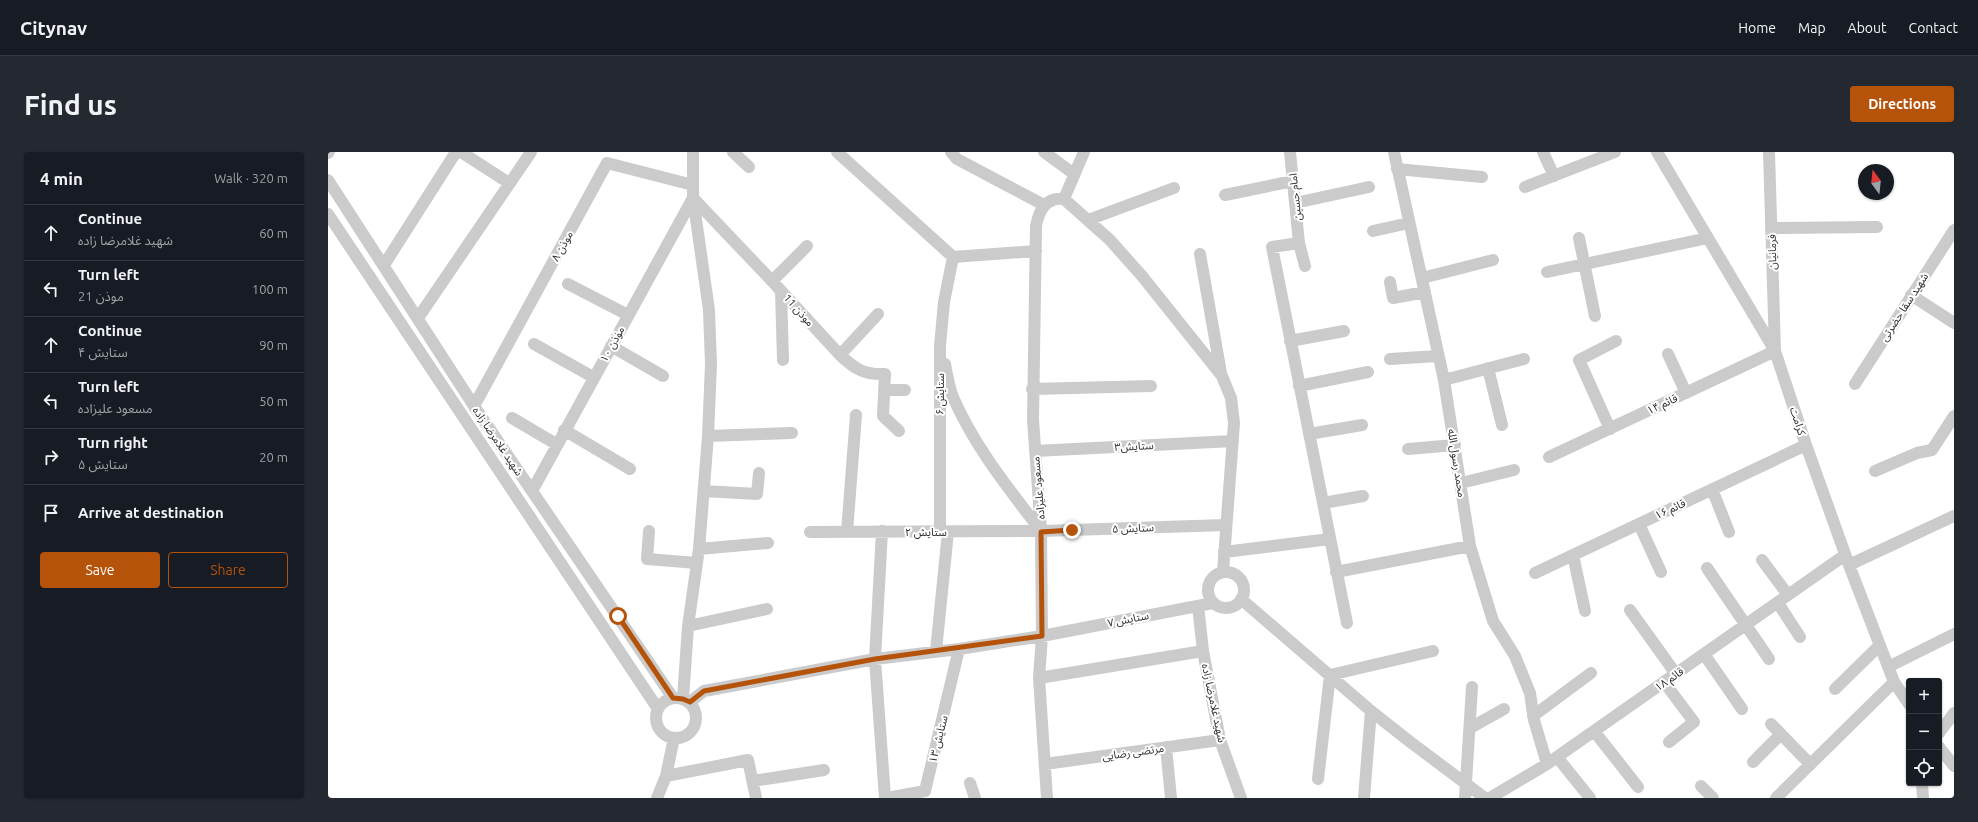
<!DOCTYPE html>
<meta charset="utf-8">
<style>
:root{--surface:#171b24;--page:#242831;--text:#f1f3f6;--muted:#9ea1a6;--line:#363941;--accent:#b45309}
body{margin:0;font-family:Ubuntu,"Noto Sans Arabic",sans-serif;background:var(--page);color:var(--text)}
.controls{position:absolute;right:12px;bottom:12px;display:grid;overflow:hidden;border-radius:4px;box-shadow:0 1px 3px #0004}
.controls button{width:36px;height:36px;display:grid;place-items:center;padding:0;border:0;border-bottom:1px solid var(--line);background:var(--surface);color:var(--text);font:20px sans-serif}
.compass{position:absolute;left:1530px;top:12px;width:36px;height:36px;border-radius:50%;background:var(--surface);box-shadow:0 1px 3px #0004;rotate:345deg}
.stop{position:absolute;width:12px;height:12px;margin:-9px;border:3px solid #b45309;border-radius:50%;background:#fff}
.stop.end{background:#b45309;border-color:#fff;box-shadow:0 1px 4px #0008}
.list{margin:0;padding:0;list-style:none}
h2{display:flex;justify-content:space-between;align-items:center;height:52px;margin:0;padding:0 16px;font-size:17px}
h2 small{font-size:13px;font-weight:400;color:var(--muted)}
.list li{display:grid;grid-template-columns:26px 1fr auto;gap:12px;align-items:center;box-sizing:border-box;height:56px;padding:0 16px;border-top:1px solid var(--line)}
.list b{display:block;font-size:15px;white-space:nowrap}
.list p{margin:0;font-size:13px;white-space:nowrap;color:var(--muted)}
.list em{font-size:13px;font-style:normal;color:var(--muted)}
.actions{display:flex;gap:8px;padding:12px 16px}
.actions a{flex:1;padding:9px 0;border:1px solid var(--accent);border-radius:4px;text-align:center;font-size:14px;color:var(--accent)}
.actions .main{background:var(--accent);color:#fff}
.icon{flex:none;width:22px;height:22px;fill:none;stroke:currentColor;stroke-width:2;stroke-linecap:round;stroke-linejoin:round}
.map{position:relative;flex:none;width:1626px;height:646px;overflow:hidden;border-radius:4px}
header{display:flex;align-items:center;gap:24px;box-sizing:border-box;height:56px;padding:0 20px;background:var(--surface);border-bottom:1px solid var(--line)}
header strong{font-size:19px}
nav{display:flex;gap:22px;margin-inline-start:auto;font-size:14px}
.intro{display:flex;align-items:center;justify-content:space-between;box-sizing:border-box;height:96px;padding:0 24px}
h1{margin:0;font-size:28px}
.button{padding:10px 18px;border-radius:4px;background:var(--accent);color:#fff;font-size:14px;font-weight:700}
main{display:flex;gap:24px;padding:0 24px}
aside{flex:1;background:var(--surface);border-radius:4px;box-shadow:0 1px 3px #0004}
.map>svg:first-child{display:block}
</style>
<header>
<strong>Citynav</strong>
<nav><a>Home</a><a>Map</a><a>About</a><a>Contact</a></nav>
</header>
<div class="intro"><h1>Find us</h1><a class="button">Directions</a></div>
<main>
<aside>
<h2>4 min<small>Walk · 320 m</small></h2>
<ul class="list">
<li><svg class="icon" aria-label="ahead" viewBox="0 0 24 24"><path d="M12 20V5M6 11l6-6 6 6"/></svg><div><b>Continue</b><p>شهید غلامرضا زاده</p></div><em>60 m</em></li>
<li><svg class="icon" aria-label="left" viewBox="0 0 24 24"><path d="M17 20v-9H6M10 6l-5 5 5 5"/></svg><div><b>Turn left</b><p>موذن 21</p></div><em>100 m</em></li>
<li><svg class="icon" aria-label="ahead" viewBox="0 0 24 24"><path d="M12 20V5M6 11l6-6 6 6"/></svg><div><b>Continue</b><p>ستایش ۴</p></div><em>90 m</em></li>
<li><svg class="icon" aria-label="left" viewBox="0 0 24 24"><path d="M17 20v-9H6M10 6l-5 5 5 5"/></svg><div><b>Turn left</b><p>مسعود علیزاده</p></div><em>50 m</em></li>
<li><svg class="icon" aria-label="right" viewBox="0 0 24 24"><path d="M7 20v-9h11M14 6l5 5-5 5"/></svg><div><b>Turn right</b><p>ستایش ۵</p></div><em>20 m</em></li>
<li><svg class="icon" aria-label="arrive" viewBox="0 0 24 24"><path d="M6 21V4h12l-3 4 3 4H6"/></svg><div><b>Arrive at destination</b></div></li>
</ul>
<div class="actions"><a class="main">Save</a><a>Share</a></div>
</aside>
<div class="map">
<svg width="1626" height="646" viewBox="0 0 1626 646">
<rect width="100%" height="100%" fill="#fff"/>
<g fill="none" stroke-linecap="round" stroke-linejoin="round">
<path stroke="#cbcbcb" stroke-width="12" d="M133,0L181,31
M405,0L421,15
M509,0L625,105
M623,0L629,7L716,53
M716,0L746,22
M962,0L971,91L977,114
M1066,0L1116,228L1142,394L1165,469L1187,504L1202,541L1206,568L1219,612
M1215,0L1226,24
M1329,0L1447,199L1478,293L1521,413L1566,530L1581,552
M0,1L1,0
M1069,17L1154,25
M0,28L146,254L345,546
M1197,35L1287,0
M897,43L965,29
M736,47L756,0
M967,51L1041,35
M0,62L330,557
M760,68L846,36
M1443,76L1549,75
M1045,79L1081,71
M1251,86L1267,164
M971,91L944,95L1019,471
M872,102L893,221
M625,105L708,99
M56,113L128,0
M1219,120L1380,86
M1094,126L1165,108
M444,129L479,94
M1062,130L1065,146L1097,140
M240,132L300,163
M453,139L455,208
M1583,143L1626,171
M90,166L203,0
M962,189L1016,179
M206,192L265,225
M283,194L335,224
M1340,202L1358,241
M512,203L550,162
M1062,207L1110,204
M617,212C619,223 621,235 625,245C646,294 681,337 713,379
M1160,216L1174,273
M1116,228L1196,207
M1527,232L1626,78
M971,234L1040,220
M704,237L823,234
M556,238H577
M146,254L279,11L365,33
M184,266L228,292
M1282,277L1251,208L1288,189
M236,278L302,317
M981,282L1034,273
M380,284L464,281
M1080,297L1127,293
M707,299L905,289
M1221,305L1447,199L1441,0
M1547,319L1589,301L1604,298L1626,264
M1133,331L1186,318
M1384,337L1401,380
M204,339L365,46L444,129L512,203C527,217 536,223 557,222L555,264L571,279
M376,339L429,342L431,321
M995,351L1035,344
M1311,372L1333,420
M321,379L319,407L369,411
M554,379L547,507L557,646
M612,379V194L616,150L625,105
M482,380L713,379L897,373
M519,380L528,263
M371,397L440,391
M896,400L1002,387
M1245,403L1257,459
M1434,408L1460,443
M1521,413L1626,364
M1379,416L1441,507
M1008,420L1142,394
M880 438a18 18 0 1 1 36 0a18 18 0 1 1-36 0Z
M1207,421L1478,293
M913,447L1043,559L1081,589L1157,646
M1450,451L1472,485
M870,454L875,499L892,588L913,646
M1302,458L1348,522
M360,474L439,457
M608,499L620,380
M1376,502L1414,557
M1560,515L1626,482
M711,526L875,499
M1336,530L1366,570L1341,590
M1507,537L1552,493
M328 566a20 20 0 1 1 40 0a20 20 0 1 1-40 0Z
M355,547L360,474L371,397L380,284L383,212L381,158L365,46V0
M362,550L376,539L547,507L631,497L714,484L885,451
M1205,564L1263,521
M1443,572L1482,612
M1142,576L1176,557
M1266,579L1310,635
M1611,581L1626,561
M838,595L843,646
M1611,595L1626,614
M1229,605L1262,646
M1425,610L1453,582
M717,612L892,588
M338,624L420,608L428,646
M990,627L1002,523L1105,499
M425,629L496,618
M642,631L647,646
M1594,631L1595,646
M1373,634L1385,646
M329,646L338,624L346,586
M559,646L597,639L631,497
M719,646L711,526L714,484L713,379L705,268L708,74C711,58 718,45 736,47L782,88L814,124L894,224L903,246L906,271L895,420
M1036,646L1043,559
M1137,646L1144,535
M1162,646L1219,612L1517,403
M1448,646L1566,530"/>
</g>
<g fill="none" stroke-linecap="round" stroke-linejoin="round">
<path stroke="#b45309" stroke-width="5" d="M290,464L345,546L355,547L362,550L376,539L547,507L714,484L713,380L744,378"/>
</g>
<g text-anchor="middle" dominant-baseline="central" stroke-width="4" stroke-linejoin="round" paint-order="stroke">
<g font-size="11" fill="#2e2e2e" stroke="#fff">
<text transform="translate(967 45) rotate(-96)">امام حسین</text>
<text transform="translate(234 94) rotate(-61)">موذن ۸</text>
<text transform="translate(1444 100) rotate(-91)">فرمانیان</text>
<text transform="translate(1576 155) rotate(-57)">شهید سقا حضرتی</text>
<text transform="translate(471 158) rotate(48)">موذن 11</text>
<text transform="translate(284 192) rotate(-61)">موٰذن ۱۰</text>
<text transform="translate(612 242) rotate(-90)">ستایش ۶</text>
<text transform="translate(1334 252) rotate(-25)">قائم ۱۴</text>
<text transform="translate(1470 269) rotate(72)">کرامت</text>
<text transform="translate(170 289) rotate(56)">شهید غلامرضا زاده</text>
<text transform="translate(806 294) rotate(-3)">ستایش۳</text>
<text transform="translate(1129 311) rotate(81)">محمد رسول الله</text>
<text transform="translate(710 336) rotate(-95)">مسعود علیزاده</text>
<text transform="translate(1342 357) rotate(-25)">قائم ۱۶</text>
<text transform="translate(805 376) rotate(-2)">ستایش ۵</text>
<text x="598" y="380">ستایش ۲</text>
<text transform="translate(800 467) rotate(-11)">ستایش ۷</text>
<text transform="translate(1341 527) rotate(-35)">قائم ۱۸</text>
<text transform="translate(886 551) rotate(78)">شهید غلامرضا زاده</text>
<text transform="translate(610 587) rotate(-76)">ستایش ۱۳</text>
<text transform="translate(805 600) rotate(-8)">مرتضی رضایی</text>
</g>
</g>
</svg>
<div class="controls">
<button>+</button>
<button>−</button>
<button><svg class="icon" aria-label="locate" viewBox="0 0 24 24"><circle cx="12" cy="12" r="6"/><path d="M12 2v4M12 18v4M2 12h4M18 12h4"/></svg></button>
</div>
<svg class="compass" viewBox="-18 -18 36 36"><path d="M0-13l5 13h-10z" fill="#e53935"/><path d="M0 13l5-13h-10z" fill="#9ea1a6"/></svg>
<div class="stop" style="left:290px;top:464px"></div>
<div class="stop end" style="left:744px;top:378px"></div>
</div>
</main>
